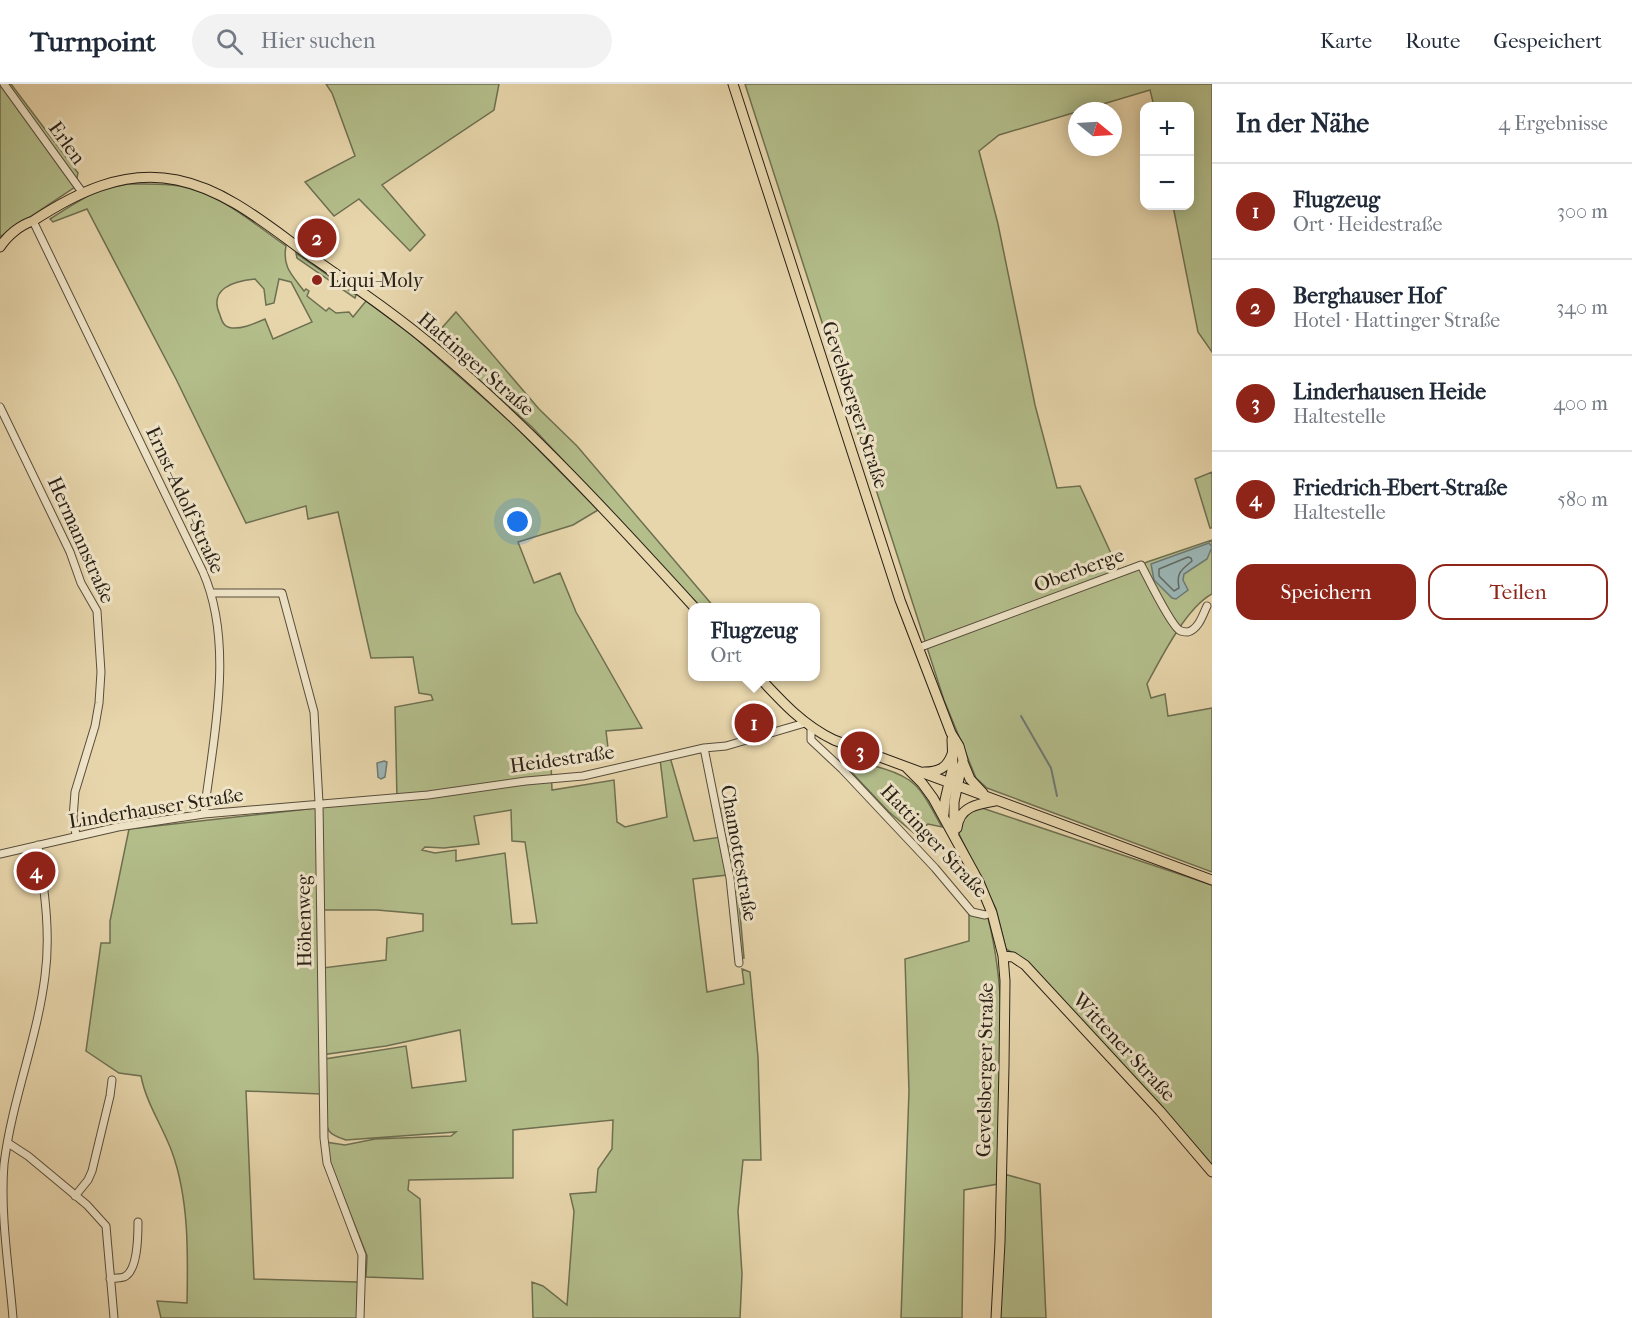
<!DOCTYPE html>
<html lang="de">
<meta charset="utf-8">
<style>
:root{--surface:#fff;--page:#f2f2f3;--text:#1f2937;--muted:#747a83;--line:#e0e1e3;--accent:#8f2418}
body{margin:0;font-family:"IM FELL French Canon",serif;background:var(--page);color:var(--text)}
.controls{position:absolute;right:18px;top:18px;display:grid;overflow:hidden;border-radius:12px;box-shadow:0 3px 15px #0003}
.controls button{width:54px;height:54px;display:grid;place-items:center;padding:0;border:0;border-bottom:2px solid var(--line);background:var(--surface);color:var(--text);font:30px sans-serif}
.compass{position:absolute;left:1068px;top:18px;width:54px;height:54px;border-radius:50%;background:var(--surface);box-shadow:0 3px 15px #0003;rotate:108deg}
.you{position:absolute;left:518px;top:438px;width:21px;height:21px;margin:-15px;border:4px solid #fff;border-radius:50%;background:#1a73e8;box-shadow:0 0 0 9px #1a73e833}
.badge{display:grid;place-items:center;width:39px;height:39px;border-radius:50%;background:var(--accent);color:#fff;font-size:20px;font-weight:700}
.pin{position:absolute;translate:-50% -50%;border:3px solid #fff;box-shadow:0 2px 6px #0006}
.popup{position:absolute;left:688px;top:519px;width:132px;height:78px;box-sizing:border-box;display:grid;place-content:center;border-radius:12px;background:var(--surface);filter:drop-shadow(0 2px 4px #0005);font-size:20px;white-space:nowrap;color:var(--muted)}
.popup b{font-size:22px;color:var(--text)}
.popup::after{content:'';position:absolute;left:50%;top:100%;margin-left:-12px;border:12px solid transparent;border-top-color:var(--surface)}
.list{margin:0;padding:0;list-style:none}
h2{display:flex;justify-content:space-between;align-items:center;height:78px;margin:0;padding:0 24px;font-size:26px}
h2 small{font-size:20px;font-weight:400;color:var(--muted)}
.list li{display:grid;grid-template-columns:39px 1fr auto;gap:18px;align-items:center;box-sizing:border-box;height:96px;padding:0 24px;border-top:2px solid var(--line)}
.list b{display:block;font-size:22px;white-space:nowrap}
.list p{margin:0;font-size:20px;white-space:nowrap;color:var(--muted)}
.list em{font-size:20px;font-style:normal;color:var(--muted)}
.actions{display:flex;gap:12px;padding:18px 24px}
.actions a{flex:1;padding:14px 0;border:2px solid var(--accent);border-radius:18px;text-align:center;font-size:21px;color:var(--accent)}
.actions .main{background:var(--accent);color:#fff}
.icon{flex:none;width:33px;height:33px;fill:none;stroke:currentColor;stroke-width:2;stroke-linecap:round;stroke-linejoin:round}
.map{position:relative;flex:none;width:1212px;height:1234px;overflow:hidden}
header{display:flex;align-items:center;gap:36px;box-sizing:border-box;height:84px;padding:0 30px;background:var(--surface);border-bottom:2px solid var(--line)}
header strong{font-size:28px}
nav{display:flex;gap:33px;margin-inline-start:auto;font-size:21px}
.search{width:420px;height:54px;background:var(--page);display:flex;align-items:center;gap:15px;box-sizing:border-box;padding:0 21px;border-radius:33px;color:var(--muted);font-size:22px}
main{display:flex}
aside{flex:1;background:var(--surface)}
.map>svg:first-child{display:block}
</style>
<header>
<strong>Turnpoint</strong>
<div class="search"><svg class="icon" aria-label="search" viewBox="0 0 24 24"><circle cx="10" cy="10" r="6"/><path d="M15 15l6 6"/></svg>Hier suchen</div>
<nav><a>Karte</a><a>Route</a><a>Gespeichert</a></nav>
</header>
<main>
<div class="map">
<svg width="1212" height="1234" viewBox="0 0 1212 1234">
<rect width="100%" height="100%" fill="#e7d5ab"/>
<filter id="stains"><feTurbulence type="fractalNoise" baseFrequency=".00333" numOctaves="4"/><feColorMatrix values="0 0 0 0 .2 0 0 0 0 .09 0 0 0 0 .02 0 0 0 .5 -.17"/></filter>
<radialGradient id="worn" r=".72"><stop offset=".6" stop-color="#630" stop-opacity="0"/><stop offset="1" stop-color="#630" stop-opacity=".3"/></radialGradient>
<path fill="#b3be8b" stroke="#6e6f51" stroke-width="1.5" fill-rule="evenodd" d="M0,0H11L78,89L75,103L0,153Z
M326,0H499L494,26L382,101L425,151L410,167L359,115L334,132L305,98L355,72L332,9Z
M745,0H1212V268L1198,248L1173,122H1190V22H1154L1150,6L999,51L979,67L998,140L1035,321L1057,404L1080,402L1121,491L1147,478L1212,456V510C1186,524 1161,574 1147,600L1151,614L1165,610L1168,632L1212,624V788L987,704L976,694L944,616Z
M128,100C145,100 164,99 180,102C221,110 253,139 286,162C282,183 292,191 304,207L306,205L309,207L307,212L326,227L329,224L336,229L349,228L353,233L366,217L412,251L512,339L598,426L573,441L518,458L534,499L560,489L576,528L642,644L606,647L609,672L551,678L552,706L614,696L617,738L625,743L667,733L660,675L670,673L694,757L721,753L727,791L693,795L707,908L744,900L742,885L750,888L758,973L761,1076H743L738,1127L742,1190L740,1234H533L532,1198L543,1202L567,1221L574,1127L570,1110L596,1108L598,1085L612,1065L613,1036L513,1046V1094L409,1096L408,1106L420,1115L423,1195L366,1193L367,1172L329,1076L325,1058L345,1061L375,1055L451,1052L456,1048L346,1056C340,1054 333,1052 329,1047C320,1032 325,992 325,975L406,962L412,1004L466,997L460,946L386,962L321,971V1010L246,1007L254,1195L358,1198L357,1234H161L157,1217L187,1219C188,1170 189,1115 172,1068C163,1043 146,1019 141,992L119,989L86,967L101,859H110V837L129,745L397,715L395,623L433,616L431,611L419,609L413,573L371,574L338,428L308,435L306,422L246,439L176,295L87,125L53,138L50,135C80,116 93,106 128,100ZM255,195L264,205L266,221L274,219L279,195L291,198L312,238L273,255L265,235C255,239 244,245 232,244C224,243 222,238 220,231C208,205 233,197 255,195ZM511,726L512,757L525,758L537,839L512,840L505,769L456,777V766L435,769L422,766L425,763L444,764L479,760L474,732ZM322,826H377L423,830V847L387,854L386,876L323,884Z
M296,169L356,211L355,214L297,174Z
M456,228L539,325L577,362L714,523H700L532,343L432,255Z
M1212,388V444H1210L1195,395Z
M840,676C860,678 891,684 909,696C924,706 933,728 942,743L928,740L914,749L889,728Z
M728,723L729,727L724,729L737,796L744,874H741L718,725Z
M982,724L1212,801V1084L1017,871L1006,865L996,825L959,750V741L969,727Z
M972,829L988,834C1010,920 1000,1013 998,1100L964,1106L962,1234H901L909,1007L905,875L969,857V831Z
M1004,1090L1040,1100L1046,1234H1000Z"/>
<path fill="#9cb6b5" stroke="#6e7a76" stroke-width="1.5" d="M1209,459L1212,463L1207,475L1184,490L1183,496L1188,506L1176,515L1172,514L1154,496L1151,480Z
M384,677L387,678L385,693L381,695L378,693L377,679Z"/>
<g fill="none" stroke-linecap="round" stroke-linejoin="round">
<path stroke="#626b66" stroke-width="1.5" d="M1188,473L1191,474L1192,477C1181,486 1176,489 1179,504L1174,507L1159,492V485Z"/>
<path stroke="#6e7a76" stroke-width="2" d="M1021,632L1051,684L1057,712"/>
<defs>
<path id="minor" d="M4,0L82,108
M33,137L203,488C235,561 213,654 204,730
M0,323L70,468L81,499L97,527L101,588L99,619L95,642L75,708L73,734L76,751
M211,509H282L314,628L319,719L324,1054L327,1079L362,1171L360,1234
M918,564L1141,481C1148,494 1169,538 1179,546C1182,548 1185,548 1188,548C1199,545 1203,530 1207,522
M811,644V656L842,685L935,784L972,828L985,831L992,829
M704,664L730,794L739,879
M0,770L118,743L204,730L428,711L526,697L583,692L704,664L726,662L805,639
M8,1059L28,1072L87,1121L106,1142L114,1234
M75,1112L88,1096L92,1087L110,1012L112,996
M110,1195C114,1194 121,1194 124,1193C138,1187 138,1151 138,1138
M13,1234C9,1184 0,1130 4,1080C12,1016 37,956 45,892C51,848 44,805 38,761"/>
<path id="major" d="M733,0L900,516L951,649L959,662L963,676L954,718V749
M0,163C7,152 20,141 33,137C76,109 123,85 177,96C226,106 266,140 306,169C352,201 399,233 441,269C533,347 614,435 695,524
M758,592C782,618 803,641 834,656L1212,796
M963,678L970,695L983,709
M906,683L922,699L933,714L979,798L992,829L1003,872L1005,897L1004,982L1000,1158L996,1234
M924,688C939,688 947,684 952,670
M944,730L945,716L953,682L952,655
M957,744C959,723 977,720 995,717
M1003,872L1013,873L1025,881L1160,1027L1212,1088"/>
</defs>
<use href="#minor" stroke="#584d3c" stroke-width="9"/>
<use href="#major" stroke="#292017" stroke-width="11"/>
<use href="#minor" stroke="#efe4c8" stroke-width="7"/>
<use href="#major" stroke="#e7d5ab" stroke-width="9"/>
</g>
<circle fill="#8f2418" stroke="#efe4c8" stroke-width="2" cx="317" cy="196" r="6"/>
<g text-anchor="middle" dominant-baseline="central" stroke-width="6" stroke-linejoin="round" paint-order="stroke">
<g font-size="20" fill="#292017" stroke="#efe4c8">
<text transform="translate(67 59) rotate(54)">Erlen</text>
<text transform="translate(476 280) rotate(41)">Hattinger Straße</text>
<text transform="translate(855 321) rotate(72)">Gevelsberger Straße</text>
<text transform="translate(185 416) rotate(65)">Ernst-Adolf-Straße</text>
<text transform="translate(81 456) rotate(66)">Hermannstraße</text>
<text transform="translate(1079 486) rotate(-20)">Oberberge</text>
<text transform="translate(562 675) rotate(-8)">Heidestraße</text>
<text transform="translate(156 724) rotate(-9)">Linderhauser Straße</text>
<text transform="translate(934 757) rotate(47)">Hattinger Straße</text>
<text transform="translate(739 769) rotate(80)">Chamottestraße</text>
<text transform="translate(304 837) rotate(-91)">Höhenweg</text>
<text transform="translate(1124 963) rotate(47)">Wittener Straße</text>
<text transform="translate(985 986) rotate(-89)">Gevelsberger Straße</text>
</g>
<g font-size="20" fill="#292017" stroke="#efe4c8" text-anchor="start">
<text x="329" y="196">Liqui-Moly</text>
</g>
</g>
<rect width="100%" height="100%" filter="url(#stains)"/>
<rect width="100%" height="100%" fill="url(#worn)"/>
</svg>
<div class="controls">
<button>+</button>
<button>−</button>
</div>
<svg class="compass" viewBox="-18 -18 36 36"><path d="M0-13l5 13h-10z" fill="#e53935"/><path d="M0 13l5-13h-10z" fill="#747a83"/></svg>
<div class="you"></div>
<div class="pin badge" style="left:754px;top:639px">1</div>
<div class="popup"><b>Flugzeug</b>Ort</div>
<div class="pin badge" style="left:317px;top:154px">2</div>
<div class="pin badge" style="left:860px;top:667px">3</div>
<div class="pin badge" style="left:36px;top:787px">4</div>
</div>
<aside>
<h2>In der Nähe<small>4 Ergebnisse</small></h2>
<ul class="list">
<li><span class="badge">1</span><div><b>Flugzeug</b><p>Ort · Heidestraße</p></div><em>300 m</em></li>
<li><span class="badge">2</span><div><b>Berghauser Hof</b><p>Hotel · Hattinger Straße</p></div><em>340 m</em></li>
<li><span class="badge">3</span><div><b>Linderhausen Heide</b><p>Haltestelle</p></div><em>400 m</em></li>
<li><span class="badge">4</span><div><b>Friedrich-Ebert-Straße</b><p>Haltestelle</p></div><em>580 m</em></li>
</ul>
<div class="actions"><a class="main">Speichern</a><a>Teilen</a></div>
</aside>
</main>
